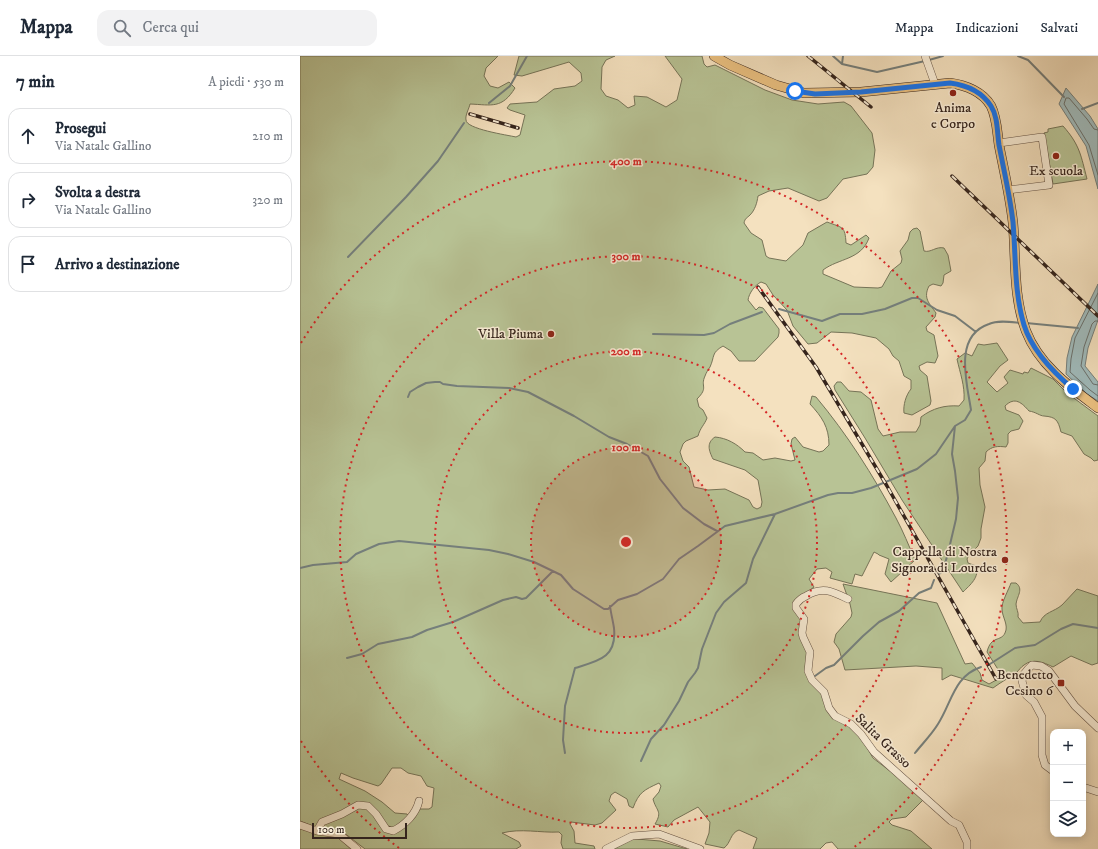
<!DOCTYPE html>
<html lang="it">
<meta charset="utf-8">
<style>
:root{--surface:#fff;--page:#f2f2f3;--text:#1f2937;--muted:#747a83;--line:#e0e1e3}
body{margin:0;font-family:"IM FELL DW Pica",serif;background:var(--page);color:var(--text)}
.controls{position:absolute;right:12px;bottom:12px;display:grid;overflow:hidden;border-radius:8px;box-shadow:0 2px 10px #0003}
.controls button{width:36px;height:36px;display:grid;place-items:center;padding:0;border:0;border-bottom:1px solid var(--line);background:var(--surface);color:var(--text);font:20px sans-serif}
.scale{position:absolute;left:12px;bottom:10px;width:95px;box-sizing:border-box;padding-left:4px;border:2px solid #35241c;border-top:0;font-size:11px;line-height:14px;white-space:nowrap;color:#35241c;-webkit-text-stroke:3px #f8ecd5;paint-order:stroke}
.stop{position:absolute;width:12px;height:12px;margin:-9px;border:3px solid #1a73e8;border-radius:50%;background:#fff}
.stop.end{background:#1a73e8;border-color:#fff;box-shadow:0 1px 4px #0008}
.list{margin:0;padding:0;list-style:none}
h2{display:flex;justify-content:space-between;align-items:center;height:52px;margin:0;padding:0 16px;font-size:17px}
h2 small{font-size:13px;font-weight:400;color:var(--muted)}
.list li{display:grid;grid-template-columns:26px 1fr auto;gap:12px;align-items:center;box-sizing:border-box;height:56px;margin:0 8px 8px;padding:0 8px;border:1px solid var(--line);border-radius:12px}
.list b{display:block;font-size:15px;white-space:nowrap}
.list p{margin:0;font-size:13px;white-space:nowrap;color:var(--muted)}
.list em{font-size:13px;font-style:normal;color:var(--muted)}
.icon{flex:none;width:22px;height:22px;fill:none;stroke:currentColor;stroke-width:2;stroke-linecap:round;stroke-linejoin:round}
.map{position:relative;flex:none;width:798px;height:793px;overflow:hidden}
header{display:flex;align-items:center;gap:24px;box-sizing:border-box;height:56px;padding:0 20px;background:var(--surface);border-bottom:1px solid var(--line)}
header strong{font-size:19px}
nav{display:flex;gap:22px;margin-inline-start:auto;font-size:14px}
.search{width:280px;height:36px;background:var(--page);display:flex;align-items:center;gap:10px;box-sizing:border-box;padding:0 14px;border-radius:12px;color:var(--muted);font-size:15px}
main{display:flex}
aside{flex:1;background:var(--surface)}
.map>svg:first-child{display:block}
</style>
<header>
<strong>Mappa</strong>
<div class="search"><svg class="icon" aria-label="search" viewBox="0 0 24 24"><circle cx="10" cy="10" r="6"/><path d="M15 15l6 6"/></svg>Cerca qui</div>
<nav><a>Mappa</a><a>Indicazioni</a><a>Salvati</a></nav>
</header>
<main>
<aside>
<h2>7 min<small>A piedi · 530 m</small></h2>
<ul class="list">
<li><svg class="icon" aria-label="ahead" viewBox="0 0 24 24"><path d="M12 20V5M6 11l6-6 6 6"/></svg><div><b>Prosegui</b><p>Via Natale Gallino</p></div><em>210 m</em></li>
<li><svg class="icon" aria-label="right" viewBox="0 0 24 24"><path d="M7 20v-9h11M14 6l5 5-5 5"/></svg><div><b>Svolta a destra</b><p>Via Natale Gallino</p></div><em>320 m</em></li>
<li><svg class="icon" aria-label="arrive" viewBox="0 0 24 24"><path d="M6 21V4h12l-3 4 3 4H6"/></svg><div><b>Arrivo a destinazione</b></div></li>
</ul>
</aside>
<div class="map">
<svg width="798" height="793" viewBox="0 0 798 793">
<rect width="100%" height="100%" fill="#f4e1bf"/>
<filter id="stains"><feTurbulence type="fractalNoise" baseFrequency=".005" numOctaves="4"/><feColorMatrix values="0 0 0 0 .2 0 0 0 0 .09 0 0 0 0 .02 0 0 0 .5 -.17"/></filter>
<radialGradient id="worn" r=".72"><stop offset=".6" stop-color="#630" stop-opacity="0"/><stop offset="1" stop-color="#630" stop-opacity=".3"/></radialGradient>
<path fill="#b8c395" stroke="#767458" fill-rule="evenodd" d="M0,0H198L186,12L184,20L190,30L198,32L209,26L215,32C202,53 192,49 170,48C169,53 165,59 166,64C166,73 207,79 216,81L220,79L225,59L210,54L207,52L210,48L237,46L254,33L275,30L282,25L281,17L269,6L222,20L214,19L219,0H315L306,4L302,11L301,33L306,40L318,44L328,52L335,49L334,40L347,41L366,51L377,44L382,23L365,0H402L404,8L407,11L415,9L465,34L492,44L518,48L544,46L551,50L572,77L575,94L573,111L567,118L543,123L527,142L519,145L488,132L469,135L458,140C457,147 455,154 450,159C447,162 445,162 444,167L451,177L462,184L466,200L469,202L486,205L503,189L508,177L527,166C543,172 545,170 546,187L551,189L566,179L569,182C561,204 539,202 523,214V218L554,231L578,232L582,231L591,215L601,207L602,203L600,195L608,184L610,176L613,173L617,172L620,175L624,195C631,197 636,190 644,192L648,199L651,215L644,219L643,227L641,230L633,228L629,230C623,242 629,247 636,257L635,261L626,271L627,275L634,279L638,300L635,307L627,306L619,310L620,314L627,320L631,345L630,349L612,359L604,357C603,349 606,339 611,333V324L604,320L599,305L593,300L589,293L576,282L552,277L531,276L517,287L508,288L493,270L487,254L473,239L466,228L461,226C455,229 449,237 448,244L456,254L459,251L463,252L479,273V277L478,281L455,305H439L431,295L423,290C411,297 415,300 410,311C408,314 406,317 405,320C400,331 409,331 397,343L399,351L403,354L407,362C405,368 400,372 398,380L386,385L383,388L380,396L383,405L389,411L394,431L408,434L425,433L449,444L453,451L457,453L461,451L462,446L458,424L445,414L413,403C409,395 406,387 415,381C427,382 437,388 445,396L453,397L463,404L475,402L491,405L495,404L491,388L492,383L495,381L503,391L519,396L523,395L529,389C529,371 522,361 510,348L512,340L516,341C547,378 573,419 596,462C603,475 609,490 615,504L591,526L585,518L589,503L579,499L578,498L574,496L562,520L555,518L552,528L530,522L532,516L526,512L517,513L509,523L514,531L494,546L501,562L508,594L507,612L521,636L527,654L554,673L565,688L573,702L625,742L606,761L592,763L589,766L592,769L611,775L632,793H538L532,786L526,787L520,793H453L457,782L439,774C430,777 431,787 424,792L405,788L409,777L410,766L398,751L374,764L368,771L355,768C363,755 356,755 353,743L359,736L361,730L359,727C344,734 339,736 333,752L329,750L327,743L315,736L311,739L309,745L316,754L302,767L295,769L271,766L270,768L274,775L275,787L294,790L295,793H263L261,787L262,779L259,776C240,777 221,772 202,777L219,786L221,790L216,793H65L43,776L37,774L24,773L15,771L0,765ZM92,712H101L108,717L121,720L127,730L134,732L132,751L129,753H120L111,764L107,758L95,757L82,746L65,735L39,723L41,717L53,722L78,730L81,728Z
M763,70C780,89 781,100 787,123L753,128L744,77L748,76V73Z
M697,287L708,304L700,310L687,326L697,336L708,327L704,321L710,314L723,318L724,316L728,317L731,312L753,323L767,337L798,360V404L794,405L791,402L784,398L772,380L761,376C758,364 756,361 744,360C740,360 736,356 729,355C722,347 715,340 705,350L706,354L719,359L723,365L719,373L711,375L708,378V387L706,391C698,390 692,390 686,396L685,405L679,412L680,429L685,451L681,473V482L678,490L669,499L667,503L668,507L676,510C680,521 670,529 663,536L602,444L565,382L535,334L534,330L537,326H541L549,335L561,336L571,344L578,373L583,380L600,376H616L620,369L621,361C633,352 645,349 659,350L664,344C665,330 660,317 657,303L665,297L672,300L678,288L684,289Z
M711,527H716C724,533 717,540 716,548C716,553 719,556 718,561L723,567L740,566C744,556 754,556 762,549C767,544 772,538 777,533L798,540V607L792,609L771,600L753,611C743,606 733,602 724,609C721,611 719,614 717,616C709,622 701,626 693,632L651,619L642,624V612L616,610L545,614L539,593L534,586L536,578L551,561L552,557L550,548L543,528L637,547L665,608L672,607L680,617L682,624L689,628L700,622L699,615L687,596C691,579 701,586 705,577C709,569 702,561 702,553C701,547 709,533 711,527Z
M0,773L37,781L51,793H0Z
M337,783L360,785L387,793H310L328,784Z"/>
<path fill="#a0bbbc" stroke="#757f7c" d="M766,32L790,60L798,73V133L786,90L759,48Z
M798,228V264L788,292L785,310L798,326V345L787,338L766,318L767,302L772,281Z"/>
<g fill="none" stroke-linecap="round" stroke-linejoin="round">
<path stroke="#6a706c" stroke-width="1" d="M798,74L794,73L787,63L769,42H766L764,48L789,89L798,119
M798,237L775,282L771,303L770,316L790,334L798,340
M798,265H795L792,268L784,291L781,310L793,328L798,329"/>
<path stroke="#757f7c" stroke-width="2" d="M533,0L542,8L577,16L625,5
M718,0L728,4L764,41
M629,4L643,0
M542,8L543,0
M189,47L210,30L227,0
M782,53L798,47
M48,201L106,141L138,105L164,67
M479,253L522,265L540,258H562L585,253L612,242H618L637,254L655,260L676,276
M726,267L778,272
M353,278L404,279L414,277L430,268L462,256
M108,341L110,336L118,331L126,327L135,326H140L143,328L157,330L209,332L228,336L274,360L309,381L327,388L348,400L360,423L383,452L404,468L417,475
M0,512L13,509L47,506L56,498L79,488L99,485L189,494L208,498L234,506L261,519L273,533L304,553H308L318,544L337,538L363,523L379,503L398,490L425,470L475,458L528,439L538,437H552L571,432L617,413L636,398L655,370L665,364L671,354C667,327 653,280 689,268C698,264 710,266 720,267
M639,518L643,515L648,497L656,463L658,442L655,415L652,398L655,370
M47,602L62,598L78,588L112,581L127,574L153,566L203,544L216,541L222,543L226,542L253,515
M690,608L715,592L735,589L761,573L773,568L798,572
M515,620L526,612L534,609L563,580L579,566L599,555L619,537L631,532L634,524
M265,697L263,684L265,650L275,612C298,605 317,602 314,572C313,565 311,558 310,550
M615,697C623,687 632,678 638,668C652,646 654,620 681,611
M341,705L351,683L364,669L379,645L388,626L395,617L398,612L402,593L416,557L424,546L446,527L453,503L475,458"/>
<defs>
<path id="minor" d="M625,0L635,28
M699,87L742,81L749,129L708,134
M548,543C532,535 522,530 506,540C501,542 499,544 496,548V552L504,563L502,577L503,581L510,596L508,615L512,624L524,636L529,652L535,660L551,668L561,678L574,696L651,765L659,769L667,786V793
M753,715L745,709L742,699V661L734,646L726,639L722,625L724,618L728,613L732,609L741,610L749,615L775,650L798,672
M783,731L798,736
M0,769L17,775L39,778L57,793
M17,775L22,766L42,758L58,749L68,750L76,758L86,773L93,775C105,769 116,758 119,745
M306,793L332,780L359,778L400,793"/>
<path id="major" d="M414,0L430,9L476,29L504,37L561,36L650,27C666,29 683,36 691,50C697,62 697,76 699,89C704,115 710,140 713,167C716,202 713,241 726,275C739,309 770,331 798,352"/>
</defs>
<use href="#minor" stroke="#655345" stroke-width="8"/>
<use href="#major" stroke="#35241c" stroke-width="10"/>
<use href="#minor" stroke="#f8ecd5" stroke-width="7"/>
<use href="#major" stroke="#eac080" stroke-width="9"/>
<defs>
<path id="rail" d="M508,0L571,51
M170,58L218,72
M652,120L798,260
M458,231L516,311L587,430L696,623"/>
</defs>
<use href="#rail" stroke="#35241c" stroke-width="3.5"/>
<use href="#rail" stroke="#f8ecd5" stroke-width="2" stroke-dasharray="6" stroke-linecap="butt"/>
</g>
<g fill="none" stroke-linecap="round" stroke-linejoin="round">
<path stroke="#1a73e8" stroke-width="5" d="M495,35L515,38L561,36L650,27C666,29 682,36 691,50C698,61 697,76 699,89C704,115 710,140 713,166C716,201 714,236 724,269C732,295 753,316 773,333"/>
</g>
<circle cx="326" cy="486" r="95" fill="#d62828" fill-opacity=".12"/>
<g fill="none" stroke="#d62828" stroke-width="2" stroke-dasharray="2 4">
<circle cx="326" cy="486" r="95"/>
<circle cx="326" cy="486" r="191"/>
<circle cx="326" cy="486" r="286"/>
<path d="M99 792A381 381 0 0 1 1 685M1 287A381 381 0 1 1 553 792"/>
</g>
<g fill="#8f2418" stroke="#f8ecd5" stroke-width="1.5">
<circle cx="653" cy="37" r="4"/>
<circle cx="756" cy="100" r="4"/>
<circle cx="251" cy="278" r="4"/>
<circle cx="705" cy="504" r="4"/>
<rect x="757" y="623" width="8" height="8" rx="2"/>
</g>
<g text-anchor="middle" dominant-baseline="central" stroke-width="3" stroke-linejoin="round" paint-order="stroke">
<g font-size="14" fill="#35241c" stroke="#f8ecd5" text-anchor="end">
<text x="653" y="52" text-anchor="middle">Anima<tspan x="653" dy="16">e Corpo</tspan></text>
<text x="756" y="115" text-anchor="middle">Ex scuola</text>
<text x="243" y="278">Villa Piuma</text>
<text x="697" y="496">Cappella di Nostra<tspan x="697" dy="16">Signora di Lourdes</tspan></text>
<text x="753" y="619">Benedetto<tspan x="753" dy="16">Cesino 6</tspan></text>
</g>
<g font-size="14" fill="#35241c" stroke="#f8ecd5">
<text transform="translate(583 685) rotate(44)">Salita Grasso</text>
</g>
</g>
<circle cx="326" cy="486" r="6" fill="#d62828" stroke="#f8ecd5" stroke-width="2"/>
<g font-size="12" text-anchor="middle" font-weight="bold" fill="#d62828" stroke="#f8ecd5" stroke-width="3" stroke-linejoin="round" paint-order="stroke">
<text x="326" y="109">400 m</text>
<text x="326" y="204">300 m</text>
<text x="326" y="299">200 m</text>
<text x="326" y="395">100 m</text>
</g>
<rect width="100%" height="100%" filter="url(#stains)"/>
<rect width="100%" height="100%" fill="url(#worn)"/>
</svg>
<div class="controls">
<button>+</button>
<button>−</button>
<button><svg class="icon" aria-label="layers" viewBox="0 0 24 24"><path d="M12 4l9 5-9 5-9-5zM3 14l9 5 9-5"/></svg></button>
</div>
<div class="scale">100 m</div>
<div class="stop" style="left:495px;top:35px"></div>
<div class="stop end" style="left:773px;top:333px"></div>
</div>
</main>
